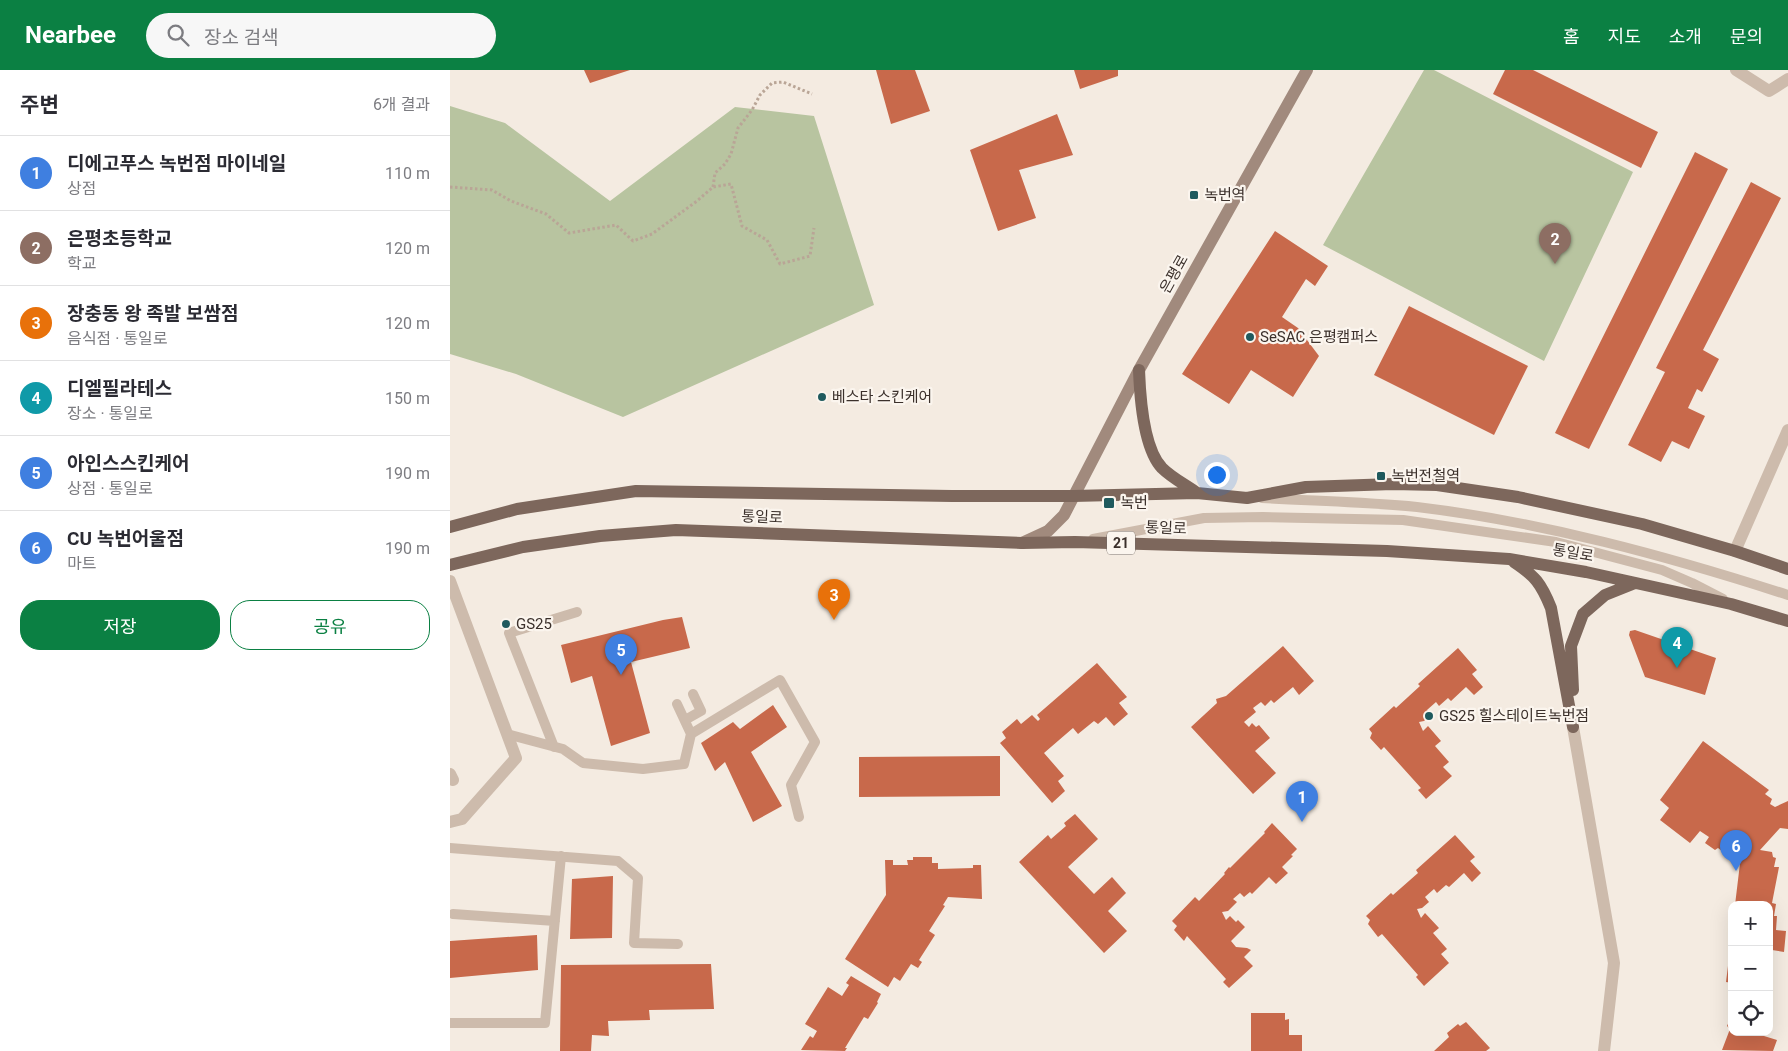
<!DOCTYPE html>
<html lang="ko">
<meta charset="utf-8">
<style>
:root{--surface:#fff;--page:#f7f7f7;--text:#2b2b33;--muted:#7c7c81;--line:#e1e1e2;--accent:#0b8043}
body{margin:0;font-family:Roboto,"Noto Sans KR",sans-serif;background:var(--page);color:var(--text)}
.controls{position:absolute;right:15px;bottom:15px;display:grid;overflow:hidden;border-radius:10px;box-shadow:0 5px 20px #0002}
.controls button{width:45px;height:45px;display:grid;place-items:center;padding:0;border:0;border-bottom:1px solid var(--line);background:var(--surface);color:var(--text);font:25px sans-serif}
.you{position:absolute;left:766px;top:404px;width:18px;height:18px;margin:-12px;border:4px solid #fff;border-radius:50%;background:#1a73e8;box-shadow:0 0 0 8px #1a73e833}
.badge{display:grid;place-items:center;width:32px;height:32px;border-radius:50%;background:var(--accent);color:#fff;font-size:16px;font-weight:700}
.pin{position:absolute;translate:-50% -41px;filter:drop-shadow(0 1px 2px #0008)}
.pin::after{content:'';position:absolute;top:26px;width:18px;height:15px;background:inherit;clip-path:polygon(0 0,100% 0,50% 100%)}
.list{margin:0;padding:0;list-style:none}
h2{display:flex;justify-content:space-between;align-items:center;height:65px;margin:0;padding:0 20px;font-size:21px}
h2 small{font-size:16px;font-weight:400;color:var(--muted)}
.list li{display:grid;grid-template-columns:32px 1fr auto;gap:15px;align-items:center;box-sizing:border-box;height:75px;padding:0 20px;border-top:1px solid var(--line)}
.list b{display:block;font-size:19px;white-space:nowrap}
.list p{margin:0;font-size:16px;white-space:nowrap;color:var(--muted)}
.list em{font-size:16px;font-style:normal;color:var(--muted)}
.actions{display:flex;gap:10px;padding:15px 20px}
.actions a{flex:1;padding:11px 0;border:1px solid var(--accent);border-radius:20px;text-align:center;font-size:18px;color:var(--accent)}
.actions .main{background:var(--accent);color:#fff}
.icon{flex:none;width:28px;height:28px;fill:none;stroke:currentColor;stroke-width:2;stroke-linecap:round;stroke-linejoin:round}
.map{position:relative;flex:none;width:1338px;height:981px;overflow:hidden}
header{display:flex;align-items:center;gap:30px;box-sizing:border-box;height:70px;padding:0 25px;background:var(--accent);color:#fff}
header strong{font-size:24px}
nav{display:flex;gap:28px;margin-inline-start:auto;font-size:18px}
.search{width:350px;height:45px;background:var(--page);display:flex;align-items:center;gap:12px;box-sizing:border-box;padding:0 18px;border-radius:28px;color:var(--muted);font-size:19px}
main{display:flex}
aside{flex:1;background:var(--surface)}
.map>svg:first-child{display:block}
</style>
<header>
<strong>Nearbee</strong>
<div class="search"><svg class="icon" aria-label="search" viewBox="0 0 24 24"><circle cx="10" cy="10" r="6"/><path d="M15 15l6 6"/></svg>장소 검색</div>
<nav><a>홈</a><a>지도</a><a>소개</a><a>문의</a></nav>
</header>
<main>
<aside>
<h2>주변<small>6개 결과</small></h2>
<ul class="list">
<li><span class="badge" style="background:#3f7fe0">1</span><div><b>디에고푸스 녹번점 마이네일</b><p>상점</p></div><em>110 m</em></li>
<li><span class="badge" style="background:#8d6e63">2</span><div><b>은평초등학교</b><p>학교</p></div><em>120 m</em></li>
<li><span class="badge" style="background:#e8710a">3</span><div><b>장충동 왕 족발 보쌈점</b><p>음식점 · 통일로</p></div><em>120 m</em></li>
<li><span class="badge" style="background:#0f9aa8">4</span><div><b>디엘필라테스</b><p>장소 · 통일로</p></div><em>150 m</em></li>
<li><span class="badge" style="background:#3f7fe0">5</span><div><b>아인스스킨케어</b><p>상점 · 통일로</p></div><em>190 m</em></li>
<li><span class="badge" style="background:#3f7fe0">6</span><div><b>CU 녹번어울점</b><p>마트</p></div><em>190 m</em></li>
</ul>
<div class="actions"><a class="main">저장</a><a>공유</a></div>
</aside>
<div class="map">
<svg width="1338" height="981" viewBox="0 0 1338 981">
<rect width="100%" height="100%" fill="#f4ebe1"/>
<path fill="#b8c4a0" d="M974,0H984L1183,102L1094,291L873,175Z
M0,36L55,53L160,131L285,37L364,46L424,235L173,347L66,304L0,284Z"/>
<path fill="#c8694b" d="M134,0H180L140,13Z
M426,0H465L480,41L441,54Z
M624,0H668V6L630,19Z
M1055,0H1083L1208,62L1191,98L1043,24Z
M607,44L623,85L569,100L586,148L548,161L520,80Z
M1245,82L1278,99L1139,379L1105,363Z
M1301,112L1331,128L1253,280L1269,289L1252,322L1247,319L1238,338L1255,346L1239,379L1222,371L1211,392L1178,375L1215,302L1206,298Z
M825,161L878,196L865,216L856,209L832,247L848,258L869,286L843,327L801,300L779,334L732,304Z
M959,236L1078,296L1044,365L924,305Z
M232,547L240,578L181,592L200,663L161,676L142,606L121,613L111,575L213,550Z
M1185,560L1266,588L1255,625L1195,607L1179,565L1180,561Z
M833,576L864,611L849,625L843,617L824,633L821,630L815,636L811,632L803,638L806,642L794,652L799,657L802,653L806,657L809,655L820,668L805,681L826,703L803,724L741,657L767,633L766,629L776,626Z
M1008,578L1027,600L1022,604L1033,617L1024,625L1016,617L1001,631L998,628L989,636L986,632L977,640L981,645L974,651L969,652L973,661L978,656L991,671L985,676L999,692L993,697L1002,706L976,729L968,720L971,718L934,677L931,680L920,668L922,663L919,659L944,636L946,638L970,616L968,614Z
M647,593L677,627L669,633L678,644L664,656L656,647L648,654L644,651L628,664L623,658L594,683L614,706L608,711L615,721L602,733L550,673L556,668L552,662L567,649L571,654L582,645L588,651L590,649L587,645Z
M323,635L337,657L301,682L332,736L303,752L275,692L265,701L251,673L283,652L290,659Z
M1253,671L1319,720L1315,724L1322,729L1320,734L1325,737L1338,731V759L1330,758L1310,780L1322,782L1323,787L1326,788L1324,797H1329L1322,833L1326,834L1324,846H1327L1326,860L1336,861L1334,882L1322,880L1320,895L1319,835H1285L1291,785L1280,787L1268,778L1265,780L1255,773L1259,767L1250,761L1240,773L1210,750L1219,738L1210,730Z
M550,686V726L409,727V687Z
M625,744L648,769L618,797L644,824L662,807L676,823L658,841L677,861L654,883L569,792L598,765L601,769L616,756L614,753Z
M822,753L847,779L841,785L843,786L832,797L838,803L826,814L819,807L802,824L800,822L794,827L790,823L783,829L787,832L778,841L772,842L776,850L780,846L786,852L788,850L795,857L781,871L786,877L797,878L801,880L794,887L803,896L779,918L773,912L776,909L737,866L734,871L724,860L727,856L722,851L745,827L749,831L775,804L774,803L779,797L780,798L815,763L814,762Z
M1005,765L1025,787L1020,791L1031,803L1022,812L1014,803L999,817L996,815L987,823L984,819L975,827L979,832L972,838L967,839L971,848L975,843L989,858L983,863L997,879L991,884L999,893L974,916L966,907L968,905L932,864L928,867L918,854L920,850L916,846L941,823L943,825L968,803L966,800Z
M463,787H482V793H488V799L523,798V795H531L532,829L498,827L493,835L495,836L479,861L485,865L469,890L472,892L468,898L461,894L450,911L444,907L438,917L395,889L436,825L435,790H443V795H458L457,790H463Z
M163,806L162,868L120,869L122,809Z
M87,865L88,900L0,908V871Z
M1281,872H1282V913L1276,912Z
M261,894L264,939L199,940L200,950L158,951L159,966L142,965L141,981H110L111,895Z
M401,906L431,924L427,932L428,933L418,949L414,947L395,978H397L395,981L351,980L360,966L363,968L367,961L355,954L378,917L392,926L399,915L396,913Z
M801,943H835V950L839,949V965H852V981H801Z
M1282,945V962H1316L1314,966L1327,970L1323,981L1272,980L1280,959L1277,956Z
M1016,952L1040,978L1036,981H984L999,967L997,963L1008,954L1010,956Z"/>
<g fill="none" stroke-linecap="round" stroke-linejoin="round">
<path stroke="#b9a596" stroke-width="3" stroke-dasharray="2.5 2.5" stroke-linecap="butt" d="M0,117L42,120L61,131L96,144L119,163L166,155L183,171L202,164L247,131L263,117L281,114L292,156L317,170L330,194L360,186L364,158
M263,117L265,103L275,94L281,84L288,58L302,40L310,25L322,13L333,12L362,24"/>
<path stroke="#cdbbac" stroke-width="10" d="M812,428C863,431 917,432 967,437C1093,452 1217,486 1338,525
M643,469L754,448L813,447L953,450L1106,472L1212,500L1242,513L1273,529
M227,634L241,664
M235,650L251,641L243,624
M57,664L113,679L133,693L193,699L234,694L241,664L330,610L365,672L341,715L349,747
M104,677L59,563L127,542
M0,778L168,791L188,808L184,873L228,874
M3,844L105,851
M0,953H95L111,786"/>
<path stroke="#cdbbac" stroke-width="12" d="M1286,0L1319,21L1338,9
M1285,481L1338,360
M0,511L66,688L12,749L0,752
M1123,657L1164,893L1154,981
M0,704L3,710"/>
<path stroke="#a18a7d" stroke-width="12" d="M572,473L598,461L614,445L689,300L857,0"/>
<path stroke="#7d675c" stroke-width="12" d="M689,300C690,327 693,378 712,398C722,408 736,415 747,423
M0,457L67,439L186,421L502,426H623L747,423L797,428L856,417L943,414L987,415L1068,427L1192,454L1285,481L1338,499
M1064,492C1085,506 1091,513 1101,538L1123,657
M0,495L73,477L150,466L226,460L572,473L625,472L937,481L1059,489L1136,502L1281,534L1338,551
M1123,620L1121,576L1133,544L1155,525L1185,513"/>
</g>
<g fill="#1f5a5e" stroke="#fbf5ee" stroke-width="2">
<rect x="739" y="120" width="10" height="10" rx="2.5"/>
<circle cx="800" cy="267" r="5"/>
<circle cx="372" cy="327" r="5"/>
<rect x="926" y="401" width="10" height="10" rx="2.5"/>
<rect x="653" y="427" width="12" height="12" rx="2.5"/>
<circle cx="56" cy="554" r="5"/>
<circle cx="979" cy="646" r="5"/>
</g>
<g text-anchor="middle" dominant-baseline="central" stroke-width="4.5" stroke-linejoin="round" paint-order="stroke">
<rect fill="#fbf5ee" stroke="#756b66" stroke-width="1" x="657" y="461.5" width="28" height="23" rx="4"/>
<g font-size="14" font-weight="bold" fill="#3b302b">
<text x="671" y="473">21</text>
</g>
<g font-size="15" fill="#3b302b" stroke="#fbf5ee" text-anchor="start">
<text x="754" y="125">녹번역</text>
<text x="810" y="267">SeSAC 은평캠퍼스</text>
<text x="382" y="327">베스타 스킨케어</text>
<text x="941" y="406">녹번전철역</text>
<text x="670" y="433">녹번</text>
<text x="66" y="554">GS25</text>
<text x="989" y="646">GS25 힐스테이트녹번점</text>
</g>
<g font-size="15" fill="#3b302b" stroke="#fbf5ee">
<text transform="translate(724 204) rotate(-61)">은평로</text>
<text transform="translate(312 447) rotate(2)">통일로</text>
<text transform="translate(716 458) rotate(2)">통일로</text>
<text transform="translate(1123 483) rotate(10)">통일로</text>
</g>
</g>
</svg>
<div class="controls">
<button>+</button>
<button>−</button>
<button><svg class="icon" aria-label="locate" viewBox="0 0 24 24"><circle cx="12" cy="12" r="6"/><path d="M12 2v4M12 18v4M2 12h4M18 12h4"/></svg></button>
</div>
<div class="you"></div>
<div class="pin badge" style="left:852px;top:752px;background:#3f7fe0">1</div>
<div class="pin badge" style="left:1105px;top:194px;background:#8d6e63">2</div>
<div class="pin badge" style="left:384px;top:550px;background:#e8710a">3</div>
<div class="pin badge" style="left:1227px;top:598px;background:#0f9aa8">4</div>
<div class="pin badge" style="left:171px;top:605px;background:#3f7fe0">5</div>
<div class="pin badge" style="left:1286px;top:801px;background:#3f7fe0">6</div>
</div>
</main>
